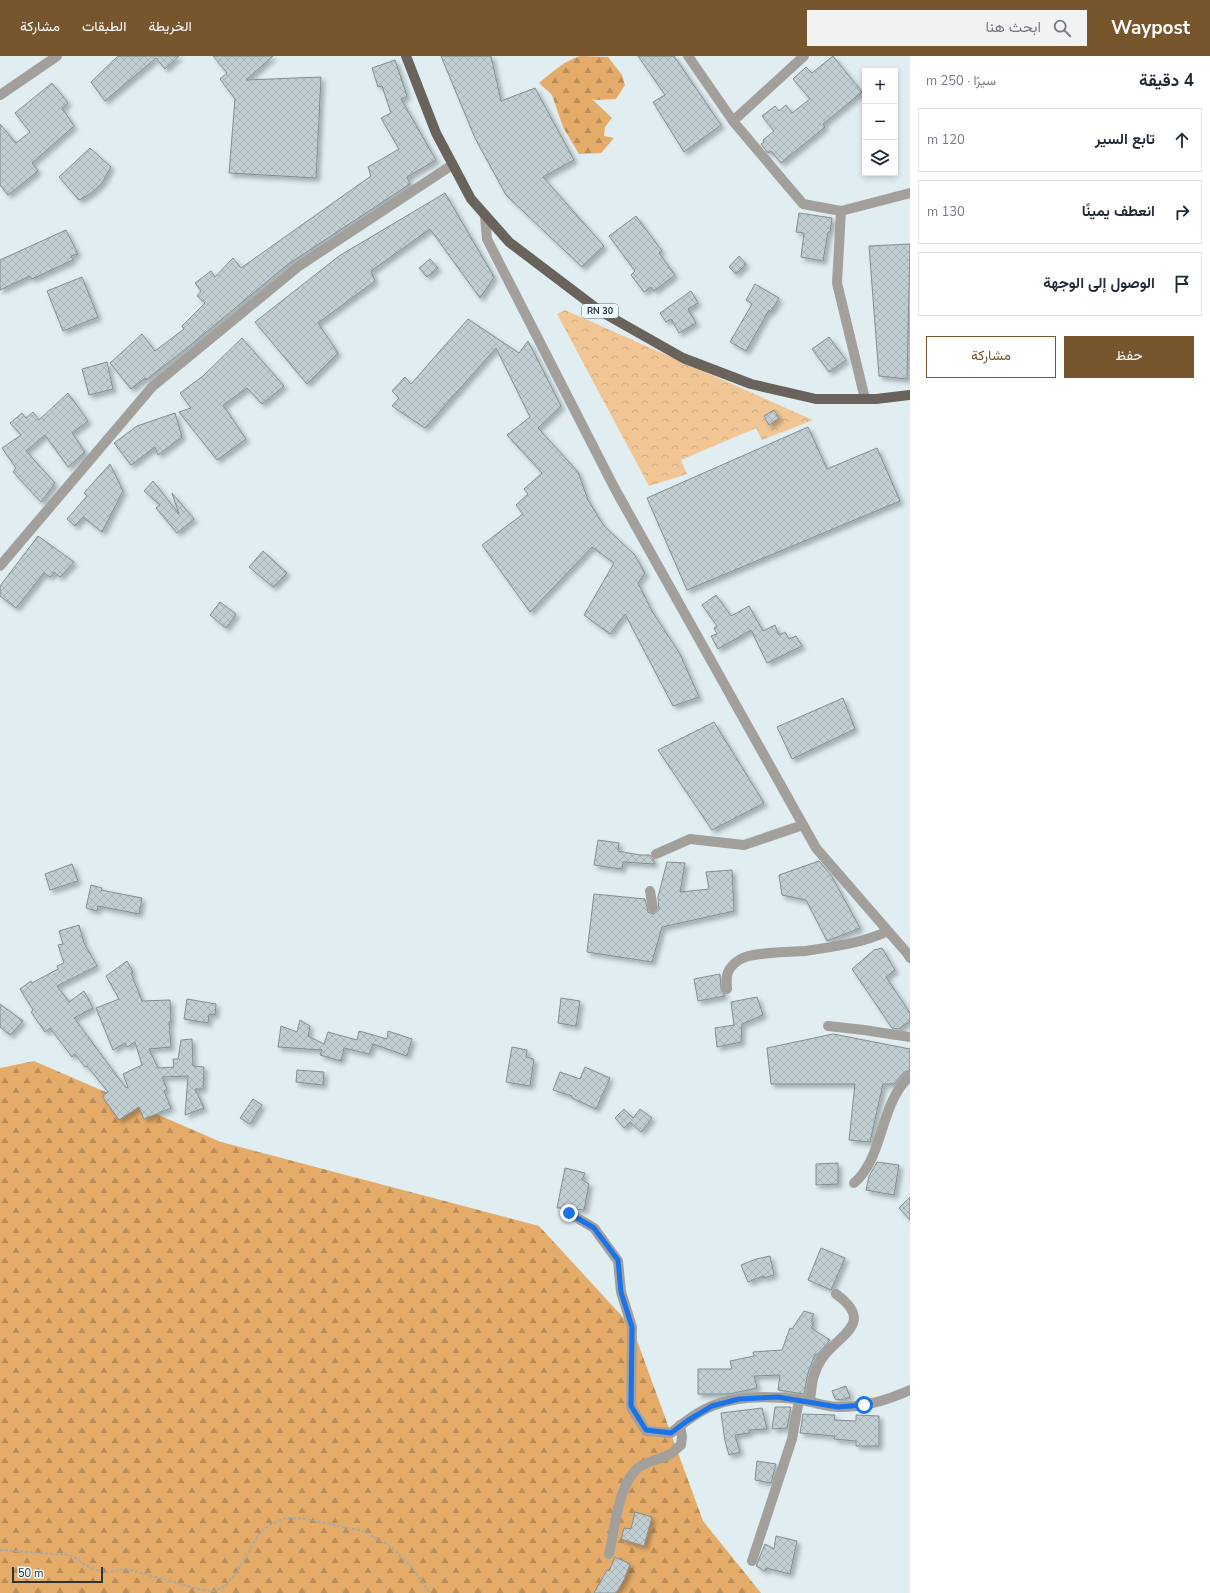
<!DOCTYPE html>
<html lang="ar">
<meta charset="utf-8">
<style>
:root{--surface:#fff;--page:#f2f2f3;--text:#1f2937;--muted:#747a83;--line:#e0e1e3;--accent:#77552d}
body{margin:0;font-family:"Nunito Sans",Vazirmatn,sans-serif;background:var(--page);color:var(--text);direction:rtl}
.controls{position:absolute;right:12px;top:12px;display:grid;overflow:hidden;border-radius:0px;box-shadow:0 2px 6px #0003}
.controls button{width:36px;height:36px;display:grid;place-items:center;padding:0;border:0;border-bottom:1px solid var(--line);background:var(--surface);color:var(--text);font:20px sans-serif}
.scale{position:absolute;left:12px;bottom:10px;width:91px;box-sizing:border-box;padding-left:4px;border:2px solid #2d3234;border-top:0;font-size:11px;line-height:14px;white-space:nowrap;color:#2d3234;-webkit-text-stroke:3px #edfafe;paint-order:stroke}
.stop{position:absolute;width:12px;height:12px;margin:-9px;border:3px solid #1a73e8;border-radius:50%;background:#fff}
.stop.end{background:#1a73e8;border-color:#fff;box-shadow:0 1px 4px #0008}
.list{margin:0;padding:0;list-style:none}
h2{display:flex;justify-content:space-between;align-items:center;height:52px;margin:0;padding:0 16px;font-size:17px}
h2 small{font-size:13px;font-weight:400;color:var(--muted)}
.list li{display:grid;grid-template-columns:26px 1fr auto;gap:12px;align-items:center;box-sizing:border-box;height:64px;margin:0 8px 8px;padding:0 8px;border:1px solid var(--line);border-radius:0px}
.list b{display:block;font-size:15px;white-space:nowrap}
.list em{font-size:13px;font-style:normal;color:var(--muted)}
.actions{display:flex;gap:8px;padding:12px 16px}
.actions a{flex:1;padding:9px 0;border:1px solid var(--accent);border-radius:0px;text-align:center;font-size:14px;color:var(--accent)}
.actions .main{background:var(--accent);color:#fff}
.icon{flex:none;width:22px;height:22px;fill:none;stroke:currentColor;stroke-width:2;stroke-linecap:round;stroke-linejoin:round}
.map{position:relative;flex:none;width:910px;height:1537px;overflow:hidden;direction:ltr}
header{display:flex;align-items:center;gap:24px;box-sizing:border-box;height:56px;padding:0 20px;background:var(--accent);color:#fff}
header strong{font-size:19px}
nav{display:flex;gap:22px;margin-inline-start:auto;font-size:14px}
.search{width:280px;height:36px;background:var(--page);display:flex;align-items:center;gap:10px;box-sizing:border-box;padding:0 14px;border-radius:0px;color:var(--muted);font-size:15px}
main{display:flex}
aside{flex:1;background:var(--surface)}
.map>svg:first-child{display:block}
</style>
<header>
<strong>Waypost</strong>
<div class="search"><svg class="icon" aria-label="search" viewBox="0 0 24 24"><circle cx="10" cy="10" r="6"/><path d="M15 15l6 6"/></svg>ابحث هنا</div>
<nav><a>الخريطة</a><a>الطبقات</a><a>مشاركة</a></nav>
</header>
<main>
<aside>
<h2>4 دقيقة<small>سيرًا · 250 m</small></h2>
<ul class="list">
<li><svg class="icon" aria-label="ahead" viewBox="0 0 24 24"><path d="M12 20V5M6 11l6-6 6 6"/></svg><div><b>تابع السير</b></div><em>120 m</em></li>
<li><svg class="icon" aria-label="right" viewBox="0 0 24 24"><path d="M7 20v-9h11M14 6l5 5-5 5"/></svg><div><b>انعطف يمينًا</b></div><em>130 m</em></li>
<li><svg class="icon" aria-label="arrive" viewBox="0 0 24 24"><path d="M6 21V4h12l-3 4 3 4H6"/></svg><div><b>الوصول إلى الوجهة</b></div></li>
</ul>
<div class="actions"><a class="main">حفظ</a><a>مشاركة</a></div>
</aside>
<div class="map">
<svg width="910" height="1537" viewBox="0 0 910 1537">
<defs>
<pattern id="forest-firs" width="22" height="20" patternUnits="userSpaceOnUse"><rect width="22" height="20" fill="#e5ac69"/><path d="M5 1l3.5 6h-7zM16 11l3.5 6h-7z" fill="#ba8d57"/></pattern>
<pattern id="park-crowns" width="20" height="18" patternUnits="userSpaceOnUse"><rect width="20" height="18" fill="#f1c594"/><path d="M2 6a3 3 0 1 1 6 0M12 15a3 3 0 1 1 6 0" fill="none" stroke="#cfaa80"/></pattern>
<pattern id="building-cross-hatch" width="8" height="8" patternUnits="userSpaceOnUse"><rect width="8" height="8" fill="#c2cfd2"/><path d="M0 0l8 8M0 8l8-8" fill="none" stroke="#a7b2b5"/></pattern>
<filter id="shadow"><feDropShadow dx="3.5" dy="3.5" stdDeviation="2" flood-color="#0004"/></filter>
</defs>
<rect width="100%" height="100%" fill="#e0edf1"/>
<path fill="url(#forest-firs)" d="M580,0L608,1L622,19L625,29L616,43L596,44L592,43L612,62L605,71L604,80L614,82L601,97L579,98L563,71L552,39L539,27C551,17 564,5 580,0Z
M34,1005L221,1086L539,1170L632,1271L703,1465L761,1537H0V1012Z"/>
<path fill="url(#park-crowns)" d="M565,254L813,364L762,384L756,372L681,404L687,418L649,430L557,258Z"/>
<path fill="url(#building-cross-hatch)" stroke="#828e92" filter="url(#shadow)" d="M118,0H179L165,13L156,2L105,45L91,26Z
M213,0H273L246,24L321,21L316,122L229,117L235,43L220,23L227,17Z
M441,0H491L501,45L535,32L574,104L543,121L604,190L582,211L506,139L475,82Z
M638,0H674L721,69L684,96L653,46L665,39Z
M833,0L862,36L823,68L825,71L781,107L771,95L768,97L761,88L764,86L763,84L774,75L762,60L775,50L779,55L786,49L792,57L810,43L793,23L806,11L812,17Z
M395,4L407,40L401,43L436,104L407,121L410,128L287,209L193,287L146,324L145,322L131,333L110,307L142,278L155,295L184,273L182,270L205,247L197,240L201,235L195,227L211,215L215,221L233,202L241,212L371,120L368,111L399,93L381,62L391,57L382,30L378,31L372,12Z
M52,27L68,47L62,52L74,70L32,107L38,115L8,139L0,129V68L16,87L30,76L15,57Z
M90,92L111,111L102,127L90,138L79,144L59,121Z
M445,137L494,221L480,242L430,173L371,215L375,225L318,267L338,297L307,328L255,266L339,200Z
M799,157L832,162L830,176H828L823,205L801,201L804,177L796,176Z
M636,160L662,195L659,197L675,219L654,235L651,231L644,236L631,219L635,215L609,180Z
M66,174L78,198L71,200L73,204L32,223L30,220L0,234V204Z
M910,188L907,323L879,320L869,190Z
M739,200L746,208L736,218L729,211Z
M430,203L438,212L427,221L419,212Z
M82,221L98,261L63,275L47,235Z
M755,228L779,242L771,256L769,254L746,295L730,286L752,248L746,244Z
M691,235L698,247L688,253L696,267L679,277L671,263L666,266L660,257Z
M468,263L519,297L528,285L561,350L538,372L578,416L588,444L604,470L634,498L645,517L638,527L652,555L680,598L699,641L673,650L625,558L610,578L584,559L614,507L592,491L530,556L482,489L523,458L516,449L528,438L524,433L542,417L507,379L530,361L496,292L425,372L392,350L399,342L392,335L405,321L411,328Z
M829,281L846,304L829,316L812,293Z
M242,282L284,330L262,348L247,332L223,349L246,383L217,404L179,356L191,352L180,337L203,320Z
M107,306L113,333L89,339L82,313Z
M68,337L88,365L72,377L85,396L68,411L45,379L26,395L55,427L41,446L13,416L16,412L2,392L21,379L10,367L22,357L26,362L33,356L39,364Z
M774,354L779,362L769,369L764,360Z
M175,357L182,381L158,399L155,391L131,409L114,387L137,370Z
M808,371L827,413L877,392L900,445L687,534L647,442Z
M110,408L123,435L102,476L83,461L75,470L67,463L87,440L84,437Z
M153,425L179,458L172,437L194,463L177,477L156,452L160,449L144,435Z
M38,480L74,506L60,521L54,516L50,521L44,517L16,552L0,540V530Z
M263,495L287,517L273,531L249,511Z
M716,539L731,560L749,550L763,575L775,569L779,579L785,576L789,583L796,580L802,590L767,607L751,574L718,593L711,580L717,578L714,572L717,570L702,549Z
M220,546L236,558L226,572L210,559Z
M843,642L855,673L792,703L777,671Z
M714,666L764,747L712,774L658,694Z
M598,784L619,787L618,795L640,799H650L654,804V808L623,806L622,813L594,809Z
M819,805L831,819L860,872L827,885L806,844L782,839L779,819Z
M667,806L685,807L680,836L709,833L706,816L732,814L734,855L662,871L652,906L587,896L594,838L645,843L648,856L654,858L659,854L658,841Z
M72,808L78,825L50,834L45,818Z
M91,829L102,832L101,834L142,842L139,858L98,850L97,855L86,852Z
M79,869L84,887L97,910L57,930L69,946L84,935L93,952L74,962L126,1032L128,1031L123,1018L142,1009L135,986L127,991L125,987L113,994L96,952L119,943L106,920L127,905L133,916L131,917L142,945L170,944L171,966H169L171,991L149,993L158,1012L174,1011L173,1003H178L181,984L192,983L193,1010L204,1011L203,1033H195L204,1052L185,1059L188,1020L162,1021L167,1033L164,1035L171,1052L144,1063L139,1051L119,1064L102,1040L108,1036L87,1010L85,1011L75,998L72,1001L50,972L45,976L31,956L33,954L20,933L31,925L32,927L58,913L57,910L64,907L58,889L63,888L59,875Z
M882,892L895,914L886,921L910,957V965L899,973L892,972L852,913L874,894Z
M720,918L721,933L725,940L698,945L694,923Z
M757,941L763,959L742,968L741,986L717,991L715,972L734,969L731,946Z
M561,942L580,945L576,970L558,967Z
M187,943L216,948L215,959L209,958L208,967L184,963Z
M0,948L23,965L10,979L0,971Z
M300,964L310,970L308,980L324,988L328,976L357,984L359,975L387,983L388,975L412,983L407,1000L373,988L369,998L344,992L341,1005L320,999L322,994L278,991L281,970L297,976Z
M833,978L910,993V1014L905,1016L894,1028H883L870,1086L849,1084L855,1028H771L767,992Z
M512,991L527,994L526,1001L534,1003L530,1030L506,1026Z
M585,1011L610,1022L596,1053L572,1042V1040L553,1034L560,1016L580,1023Z
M297,1014L324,1016L323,1029L296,1026Z
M253,1043L262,1049L250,1068L240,1062Z
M624,1053L633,1062L640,1053L652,1062L641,1076L630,1066L624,1072L615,1062Z
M877,1106L899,1109L894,1139L866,1134L869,1120Z
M838,1107V1128L816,1129V1108Z
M565,1112L585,1117L582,1124L589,1128L584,1154L576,1153L570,1151L565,1152H557Z
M910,1141V1164L899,1152Z
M821,1192L845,1202L831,1234L808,1224Z
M770,1200L774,1219L763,1222V1220L748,1226L741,1209L756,1203Z
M804,1255L814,1258L811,1265L814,1267L811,1272L830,1284L817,1299L815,1298L808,1317L804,1338L778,1334L780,1319L754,1320L757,1332L729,1338H698V1313H732L730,1305L754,1300L753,1296L782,1294L790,1272L792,1273Z
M846,1330L850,1341L841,1344L835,1343L832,1335Z
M775,1351H791L787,1372L772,1373Z
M762,1352L767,1373L749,1374V1377L735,1379L740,1396L729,1399L725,1385L721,1357Z
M803,1358L835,1359L834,1364L856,1365V1359L879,1360V1390H856V1385L834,1383L835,1380L800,1377Z
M757,1405L776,1408L771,1427L755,1424Z
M635,1456L652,1461L644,1490L621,1483L624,1472L631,1473Z
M776,1480L797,1485L790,1518L766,1512L765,1515L756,1510L765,1488L774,1493Z
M615,1501L630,1508L624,1524L616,1537H594L607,1514L609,1515Z"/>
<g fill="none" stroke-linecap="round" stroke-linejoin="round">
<path stroke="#a2acb0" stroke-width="2" stroke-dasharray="3 2" stroke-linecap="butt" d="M0,1494L70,1499L92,1513L108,1516L127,1513L202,1534L215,1535L226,1529L235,1519L258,1479L269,1469L285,1462L306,1463L363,1475L390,1490L412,1511L430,1537"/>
<path stroke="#a3a09c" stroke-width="10" d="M688,0L733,65L803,148L841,155L910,137
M0,39L57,0
M733,65L804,0
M841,155L837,227L865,343
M485,160L487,183L615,433L816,792L907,897L910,902
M0,510L152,331L299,210L452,109
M656,798L690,783L744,789L803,769
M650,835L653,852
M727,933C726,919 726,913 739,904C750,896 790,896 805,895C833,891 863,887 888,875
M828,970L864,974L910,981
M854,1127C884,1102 879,1048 910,1020
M569,1157L594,1172L618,1205L621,1236L632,1271L631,1351L646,1375L671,1377C683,1367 697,1356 712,1350C738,1339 769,1340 797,1343C810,1345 825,1351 839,1351C863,1351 888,1344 910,1334
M810,1345C812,1329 812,1318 821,1304C837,1279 877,1268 836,1238
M609,1498C615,1473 618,1428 638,1412C648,1404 661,1404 672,1397C675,1394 678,1391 681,1389L682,1381L680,1369
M752,1505L792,1383L799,1344"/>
<path stroke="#69635c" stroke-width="10" d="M406,0L436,77L471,143L509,186L600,255L683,302L751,328L816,343H876L910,339"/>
</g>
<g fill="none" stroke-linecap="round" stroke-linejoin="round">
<path stroke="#1a73e8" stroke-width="5" d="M569,1157L594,1172L618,1204L621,1236L632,1271L631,1350L646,1374L671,1377L687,1365L712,1350L739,1343L778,1341L838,1351L864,1349"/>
</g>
<g text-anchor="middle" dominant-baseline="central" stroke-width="3" stroke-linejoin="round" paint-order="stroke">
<rect fill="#edfafe" stroke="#676e71" stroke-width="1" x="582" y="248" width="36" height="14" rx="3"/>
<g font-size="9" font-weight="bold" fill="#2d3234">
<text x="600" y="255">RN 30</text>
</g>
</g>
</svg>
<div class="controls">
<button>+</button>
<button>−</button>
<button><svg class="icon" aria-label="layers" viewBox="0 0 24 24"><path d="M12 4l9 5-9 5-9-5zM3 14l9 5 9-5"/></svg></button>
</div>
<div class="scale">50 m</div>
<div class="stop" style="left:864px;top:1349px"></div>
<div class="stop end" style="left:569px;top:1157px"></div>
</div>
</main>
